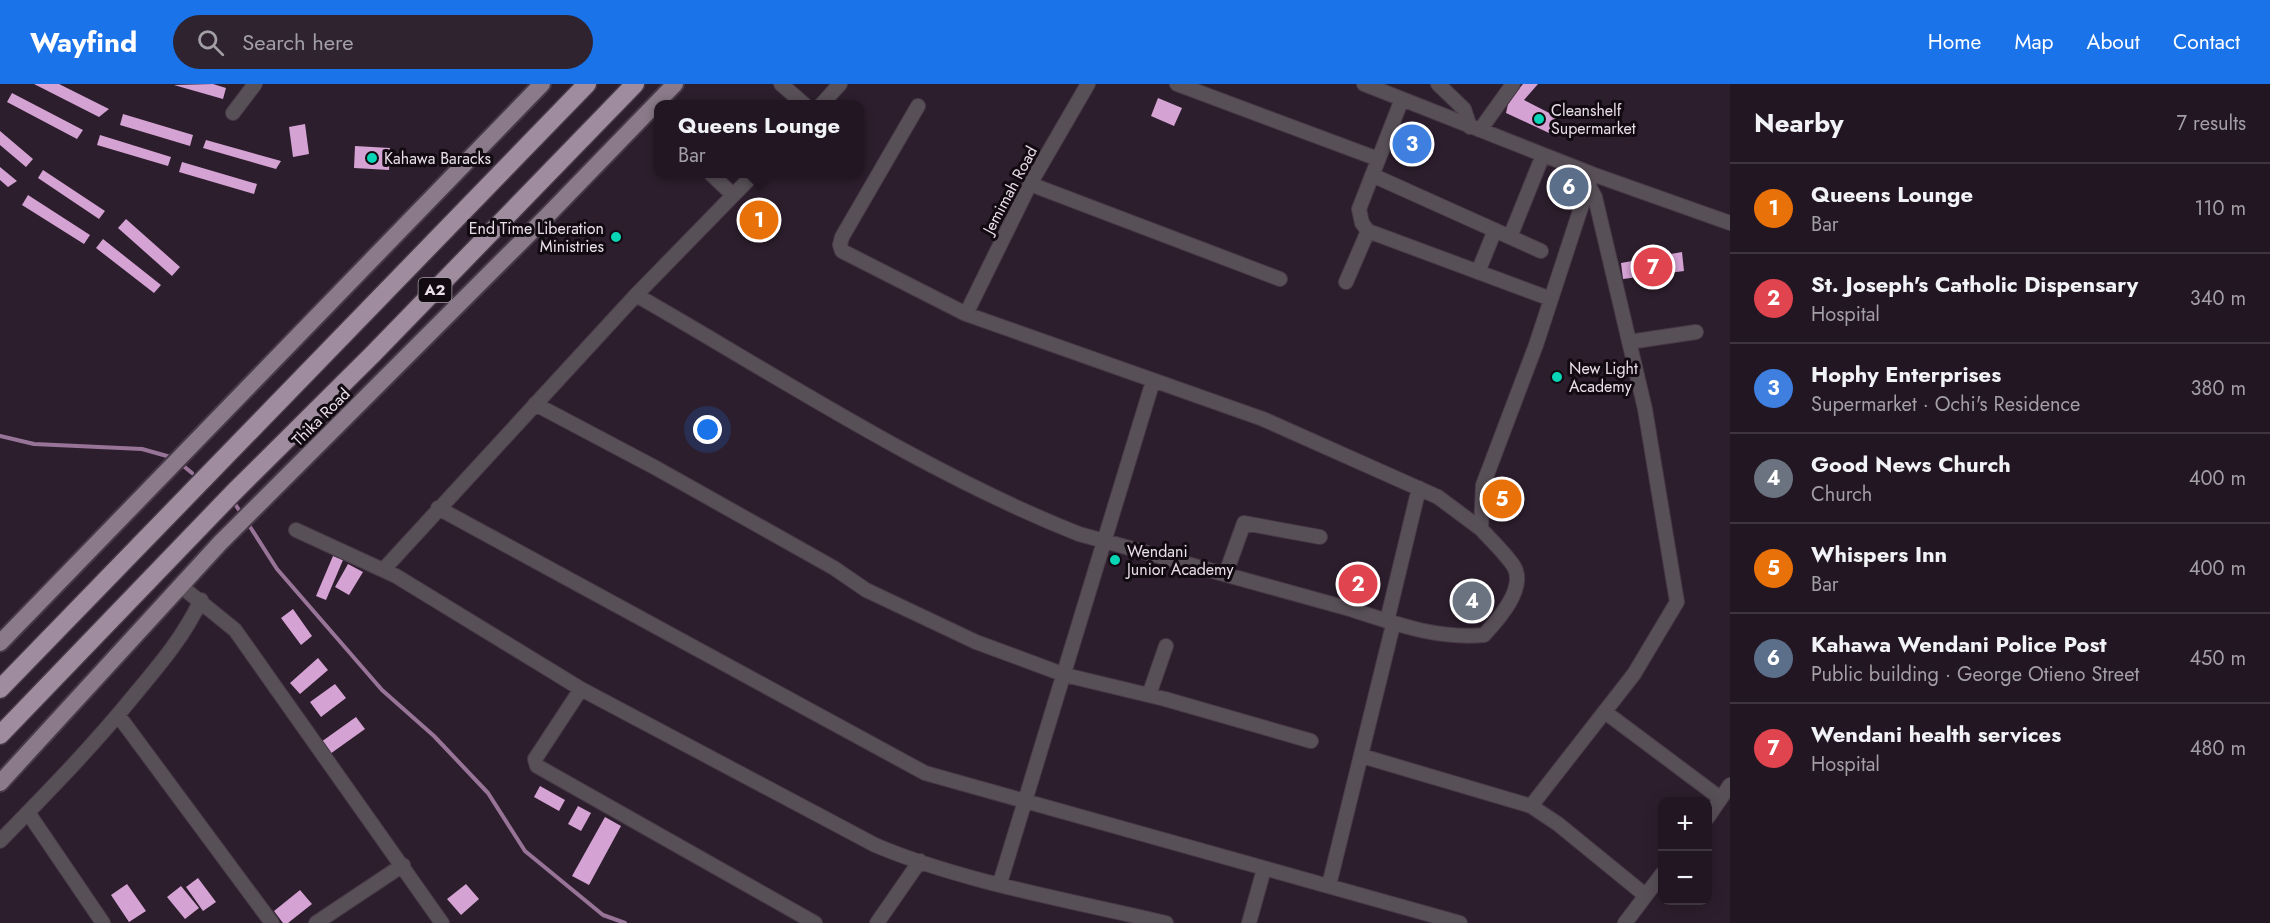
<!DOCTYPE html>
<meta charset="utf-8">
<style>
:root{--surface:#221622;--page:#2e232f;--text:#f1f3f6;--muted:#a29fa5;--line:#3f3540;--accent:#1a73e8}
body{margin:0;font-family:Jost,sans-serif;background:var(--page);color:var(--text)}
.controls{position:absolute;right:18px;bottom:18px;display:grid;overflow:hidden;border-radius:12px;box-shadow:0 3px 15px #0003}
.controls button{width:54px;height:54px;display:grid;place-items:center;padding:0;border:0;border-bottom:2px solid var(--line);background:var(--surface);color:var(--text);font:30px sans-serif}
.you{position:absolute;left:708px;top:346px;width:21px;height:21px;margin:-15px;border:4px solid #fff;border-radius:50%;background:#1a73e8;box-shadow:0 0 0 9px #1a73e833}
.badge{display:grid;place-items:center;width:39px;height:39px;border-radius:50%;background:var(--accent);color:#fff;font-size:20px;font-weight:700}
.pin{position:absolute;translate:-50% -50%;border:3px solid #fff;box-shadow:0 2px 6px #0006}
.popup{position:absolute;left:654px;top:16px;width:210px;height:78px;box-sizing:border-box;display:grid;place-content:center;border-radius:12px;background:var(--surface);filter:drop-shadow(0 2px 4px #0005);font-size:20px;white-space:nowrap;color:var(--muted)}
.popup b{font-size:22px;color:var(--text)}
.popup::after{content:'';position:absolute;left:50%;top:100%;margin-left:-12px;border:12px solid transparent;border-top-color:var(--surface)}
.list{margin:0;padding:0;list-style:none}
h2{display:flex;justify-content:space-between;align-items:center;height:78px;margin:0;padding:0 24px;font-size:26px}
h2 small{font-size:20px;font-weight:400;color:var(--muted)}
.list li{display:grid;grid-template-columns:39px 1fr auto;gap:18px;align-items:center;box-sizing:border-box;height:90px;padding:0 24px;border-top:2px solid var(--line)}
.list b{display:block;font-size:22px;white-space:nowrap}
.list p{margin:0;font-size:20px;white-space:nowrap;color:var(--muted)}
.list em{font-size:20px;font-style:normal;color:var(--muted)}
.icon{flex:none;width:33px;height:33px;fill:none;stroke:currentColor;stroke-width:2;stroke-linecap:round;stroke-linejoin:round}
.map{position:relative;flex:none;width:1730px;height:839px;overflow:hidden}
header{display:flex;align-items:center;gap:36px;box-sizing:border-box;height:84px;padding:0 30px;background:var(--accent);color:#fff}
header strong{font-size:28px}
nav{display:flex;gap:33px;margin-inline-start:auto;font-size:21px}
.search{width:420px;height:54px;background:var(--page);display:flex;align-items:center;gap:15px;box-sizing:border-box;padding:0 21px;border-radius:33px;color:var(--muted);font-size:22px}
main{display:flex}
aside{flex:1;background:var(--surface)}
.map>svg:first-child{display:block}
</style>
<header>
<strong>Wayfind</strong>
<div class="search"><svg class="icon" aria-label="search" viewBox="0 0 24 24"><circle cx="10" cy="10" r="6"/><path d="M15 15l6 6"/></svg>Search here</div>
<nav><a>Home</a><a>Map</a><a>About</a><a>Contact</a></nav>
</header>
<main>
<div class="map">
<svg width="1730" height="839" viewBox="0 0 1730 839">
<rect width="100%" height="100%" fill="#2d1e2d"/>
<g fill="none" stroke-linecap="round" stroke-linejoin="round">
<path stroke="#987598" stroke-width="4" d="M0,352L34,360L142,365L174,374
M181,380L192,389
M235,420L243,432
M247,438L277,485L382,606L434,652L488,709L525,767L603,831L625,839"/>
</g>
<path fill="#d5a2d4" d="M34,0H59L109,25L99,33Z
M213,0L226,4L223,15L174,1Z
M1523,0H1538L1524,16L1557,33L1549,49L1506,29L1508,20L1504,16L1513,12Z
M12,9L83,46L77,55L7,18Z
M1158,14L1182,24L1174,42L1151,32Z
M123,30L193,51L190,62L120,41Z
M305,40L309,70L293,73L289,43Z
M0,47L33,75L26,83L0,61Z
M100,51L171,73L168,82L97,61Z
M206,56L281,77L276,85L203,64Z
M355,62L390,64L389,86L354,84Z
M182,78L257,100L254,110L179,88Z
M0,83L17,97L8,103L0,96Z
M43,86L105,127L99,135L38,94Z
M28,111L90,151L84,160L22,121Z
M126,135L180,183L172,192L118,144Z
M103,155L161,201L154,209L96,164Z
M1682,168L1684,187L1623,195L1621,179Z
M333,472L343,476L326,516L316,512Z
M348,480L363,488L349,511L335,503Z
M1356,486L1380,493L1375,508L1368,514L1337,506L1341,491L1354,495Z
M293,525L312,552L301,561L281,534Z
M318,574L328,586L300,610L290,599Z
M335,600L346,614L321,633L310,618Z
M356,633L365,645L330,670L321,658Z
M540,702L565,716L559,727L534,713Z
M578,722L591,729L581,747L568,740Z
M605,733L621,742L589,801L572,792Z
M198,794L216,818L203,827L186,803Z
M127,800L146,827L129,838L111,811Z
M466,800L479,815L461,831L447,815Z
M181,802L199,824L185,835L167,813Z
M300,806L312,820L288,839H283L274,827Z"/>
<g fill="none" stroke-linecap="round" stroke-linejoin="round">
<defs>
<path id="minor" d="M781,0L805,21
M1177,0L1378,75
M1364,0L1592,90L1730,139
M1438,0L1464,25L1470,43
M1402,15L1359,125L1362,139L1368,147L1551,215
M821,21L840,0
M918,22L842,153L840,161L842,167L966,230L1263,335L1438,413L1481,445
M233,29L255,0
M1480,46L1513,0
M711,90L733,111
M1372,91L1541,167
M1030,100L1280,195
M1510,153L1543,71
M1478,188L1495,146
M1346,198L1368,147
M636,211C781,294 923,388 1079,450L1350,525C1396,540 1435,555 1484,551C1498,536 1528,503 1513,481C1504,468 1491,456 1481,445L1483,401L1536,261L1592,90
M966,230L1030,100L1088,0
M1629,258L1696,248
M535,320L656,384L834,484L866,506L976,558L1065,591L1165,615L1311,657
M438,424L925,689L1460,839
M296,446L396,492L581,605L875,761C962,798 1073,817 1166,839
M384,485L636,211L754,90
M1226,489L1244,439L1320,453
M182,503L235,546L442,839
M1387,537L1419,404
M581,605L535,675L537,682L815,839
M1149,611L1166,562
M1605,628L1720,714
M118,631L272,839
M1362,672L1531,722L1558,740L1645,811
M1531,722L1634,590L1677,518L1645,325L1595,113L1588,100
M29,730L103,839
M1708,733L1730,701
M0,757C47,709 93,662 136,609C161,579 184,552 201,516
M1000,799L1153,297
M1329,801L1393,541
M316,839L403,781
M877,839L920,777
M1249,839L1264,785
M1625,839L1662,790"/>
<path id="major" d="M0,559L542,0
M0,699L220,459L546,133L675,0"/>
<path id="highway" d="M0,605L587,0
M0,651L233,409L373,270L635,0"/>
</defs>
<use href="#minor" stroke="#473947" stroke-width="16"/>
<use href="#major" stroke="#473947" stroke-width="20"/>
<use href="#highway" stroke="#473947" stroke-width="21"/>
<use href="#minor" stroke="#585057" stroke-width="14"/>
<use href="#major" stroke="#8b7b8a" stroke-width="16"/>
<use href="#highway" stroke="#9f8c9e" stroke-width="18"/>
</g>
<g fill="#07d5b6" stroke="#110b11" stroke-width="2">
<circle cx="1539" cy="35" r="6"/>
<circle cx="372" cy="74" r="6"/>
<circle cx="616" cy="153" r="6"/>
<circle cx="1557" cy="293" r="6"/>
<circle cx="1115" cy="476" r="6"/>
</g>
<g text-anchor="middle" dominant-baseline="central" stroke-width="6" stroke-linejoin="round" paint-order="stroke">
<rect fill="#110b11" stroke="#a89fa8" stroke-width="1.5" x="418.5" y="194" width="33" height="24" rx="4.5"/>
<g font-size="15" font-weight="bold" fill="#e9dfe9">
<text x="435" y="206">A2</text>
</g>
<g font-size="16" fill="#e9dfe9" stroke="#110b11" text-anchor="start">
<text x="1551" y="26">Cleanshelf<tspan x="1551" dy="18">Supermarket</tspan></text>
<text x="384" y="74">Kahawa Baracks</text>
<text x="604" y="144" text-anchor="end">End Time Liberation<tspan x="604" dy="18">Ministries</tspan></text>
<text x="1569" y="284">New Light<tspan x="1569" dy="18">Academy</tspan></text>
<text x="1127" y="467">Wendani<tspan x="1127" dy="18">Junior Academy</tspan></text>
</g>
<g font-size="16" fill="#e9dfe9" stroke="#110b11">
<text transform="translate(1010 106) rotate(-62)">Jemimah Road</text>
<text transform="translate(321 333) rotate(-45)">Thika Road</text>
</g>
</g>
</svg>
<div class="controls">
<button>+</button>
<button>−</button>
</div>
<div class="you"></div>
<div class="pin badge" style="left:759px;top:136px;background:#e8710a">1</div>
<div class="popup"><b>Queens Lounge</b>Bar</div>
<div class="pin badge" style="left:1358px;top:500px;background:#e0444e">2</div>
<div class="pin badge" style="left:1412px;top:60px;background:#3f7fe0">3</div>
<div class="pin badge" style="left:1472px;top:517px;background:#6b7280">4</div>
<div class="pin badge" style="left:1502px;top:415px;background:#e8710a">5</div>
<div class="pin badge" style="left:1569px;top:103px;background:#5c6f8a">6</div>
<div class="pin badge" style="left:1653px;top:183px;background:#e0444e">7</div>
</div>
<aside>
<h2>Nearby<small>7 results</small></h2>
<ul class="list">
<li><span class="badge" style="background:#e8710a">1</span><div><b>Queens Lounge</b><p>Bar</p></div><em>110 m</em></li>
<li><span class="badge" style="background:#e0444e">2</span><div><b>St. Joseph's Catholic Dispensary</b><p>Hospital</p></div><em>340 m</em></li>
<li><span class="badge" style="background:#3f7fe0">3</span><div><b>Hophy Enterprises</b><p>Supermarket · Ochi's Residence</p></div><em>380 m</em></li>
<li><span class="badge" style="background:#6b7280">4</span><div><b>Good News Church</b><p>Church</p></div><em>400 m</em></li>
<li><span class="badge" style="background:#e8710a">5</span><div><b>Whispers Inn</b><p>Bar</p></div><em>400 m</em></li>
<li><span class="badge" style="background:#5c6f8a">6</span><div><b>Kahawa Wendani Police Post</b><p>Public building · George Otieno Street</p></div><em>450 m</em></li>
<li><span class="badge" style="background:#e0444e">7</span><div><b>Wendani health services</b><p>Hospital</p></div><em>480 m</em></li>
</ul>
</aside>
</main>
